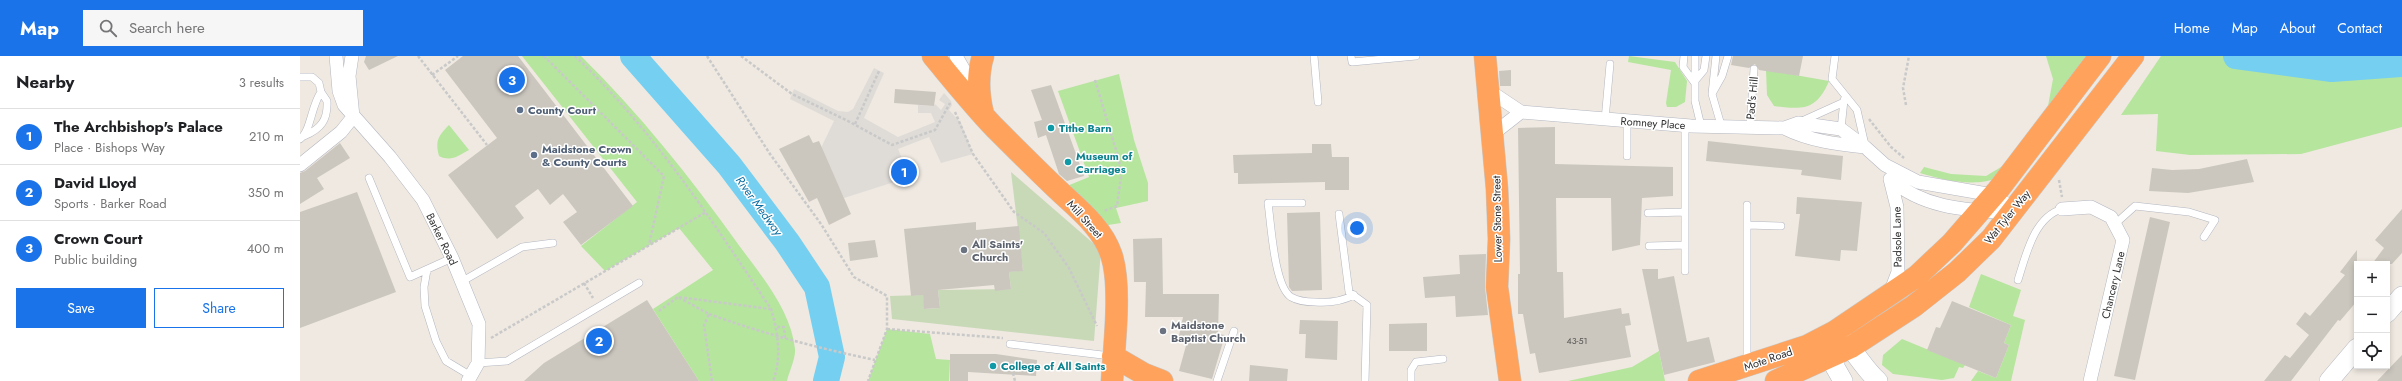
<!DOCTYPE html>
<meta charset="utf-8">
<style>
:root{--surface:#fff;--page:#f6f6f6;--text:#202124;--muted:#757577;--line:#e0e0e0;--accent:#1a73e8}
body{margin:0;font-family:Jost,sans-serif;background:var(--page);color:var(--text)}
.controls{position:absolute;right:12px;bottom:12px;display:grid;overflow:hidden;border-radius:0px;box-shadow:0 2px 6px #0003}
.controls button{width:36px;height:36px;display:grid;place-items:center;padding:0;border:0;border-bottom:1px solid var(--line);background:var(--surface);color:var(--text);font:20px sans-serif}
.you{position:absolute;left:1057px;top:172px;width:14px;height:14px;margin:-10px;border:3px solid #fff;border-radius:50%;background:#1a73e8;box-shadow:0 0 0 6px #1a73e833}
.badge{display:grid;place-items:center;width:26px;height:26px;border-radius:50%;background:var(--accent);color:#fff;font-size:13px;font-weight:700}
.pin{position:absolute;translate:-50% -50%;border:2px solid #fff;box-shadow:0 1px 4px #0006}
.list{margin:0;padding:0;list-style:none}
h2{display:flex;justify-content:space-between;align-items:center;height:52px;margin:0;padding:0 16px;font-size:17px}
h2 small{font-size:13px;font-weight:400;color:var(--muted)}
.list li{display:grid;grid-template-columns:26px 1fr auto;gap:12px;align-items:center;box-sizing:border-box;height:56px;padding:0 16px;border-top:1px solid var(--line)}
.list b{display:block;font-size:15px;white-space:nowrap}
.list p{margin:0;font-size:13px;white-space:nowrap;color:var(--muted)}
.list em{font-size:13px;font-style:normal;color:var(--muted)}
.actions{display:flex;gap:8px;padding:12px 16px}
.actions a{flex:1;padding:9px 0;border:1px solid var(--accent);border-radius:0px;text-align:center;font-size:14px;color:var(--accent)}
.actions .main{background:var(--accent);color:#fff}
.icon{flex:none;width:22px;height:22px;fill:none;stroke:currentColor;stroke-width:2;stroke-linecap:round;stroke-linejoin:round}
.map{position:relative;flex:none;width:2102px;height:325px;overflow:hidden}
header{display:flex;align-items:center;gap:24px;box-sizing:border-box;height:56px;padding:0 20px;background:var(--accent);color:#fff}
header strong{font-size:19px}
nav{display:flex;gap:22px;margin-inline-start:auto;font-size:14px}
.search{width:280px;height:36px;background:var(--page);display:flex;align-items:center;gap:10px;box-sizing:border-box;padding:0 14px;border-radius:0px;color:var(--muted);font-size:15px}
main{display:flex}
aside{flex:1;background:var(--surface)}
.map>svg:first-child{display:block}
</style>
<header>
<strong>Map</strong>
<div class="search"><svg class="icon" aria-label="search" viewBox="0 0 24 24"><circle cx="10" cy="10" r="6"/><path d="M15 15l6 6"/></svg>Search here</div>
<nav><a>Home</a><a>Map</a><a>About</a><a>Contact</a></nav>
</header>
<main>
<aside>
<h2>Nearby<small>3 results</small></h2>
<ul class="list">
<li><span class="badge">1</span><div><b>The Archbishop's Palace</b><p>Place · Bishops Way</p></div><em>210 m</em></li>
<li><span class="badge">2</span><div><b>David Lloyd</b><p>Sports · Barker Road</p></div><em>350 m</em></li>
<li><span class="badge">3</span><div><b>Crown Court</b><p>Public building</p></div><em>400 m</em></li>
</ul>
<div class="actions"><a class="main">Save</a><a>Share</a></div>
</aside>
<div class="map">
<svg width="2102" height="325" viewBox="0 0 2102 325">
<rect width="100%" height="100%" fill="#efe9e1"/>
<path fill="#b6e59e" d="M222,0H281C340,58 390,121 438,188C460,218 491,254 495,293C496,302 489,316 487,325H399L353,253L413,214L379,172L305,215L281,190L337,146Z
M1329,0L1375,6L1387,25L1385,46L1376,51H1367L1366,47L1371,14L1328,6Z
M1746,0H1794L1699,121C1676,132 1643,124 1620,117L1624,111L1651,118L1686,120L1706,108L1748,50L1753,23Z
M1861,0H2102V71L2001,98L1890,99L1856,95L1858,58L1821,59Z
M1466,14L1529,25C1517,54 1503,54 1474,50L1467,39Z
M819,18L834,84L848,127V145L816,152L821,167L795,171L767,130L789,121L758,35Z
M149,69L169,94C158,100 151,106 139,100C135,85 138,80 149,69Z
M1681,218L1721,234L1713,260L1725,264L1711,325H1671L1678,315L1696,322L1709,289L1704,287L1711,269L1669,251Z
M587,273L630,278L636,303L650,304L649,325H568Z
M1602,283L1665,309L1663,312L1659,311L1654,322L1642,324L1593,318L1582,309L1583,299Z
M1359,295L1365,325H1268L1332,311Z"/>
<path fill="#c8d9b8" d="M711,116L801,194L794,285L592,263L590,240L623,239L625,253L640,252L638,234L711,233L709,216L723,214Z"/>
<path fill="#dfdcd8" d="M574,12L584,17L564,62L598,81L635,66L631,57H618V49L634,50L635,48L641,54L645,48L639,44L644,37L651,45L652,49L649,54L661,67L673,98L641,107L629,81L598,93L610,121L544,142L521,92L534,65L490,43L494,33L538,55L548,56L553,53Z"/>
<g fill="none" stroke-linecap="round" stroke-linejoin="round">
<path stroke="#75cff0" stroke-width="26" d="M333,0L429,109L487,186L517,231L532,301L526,325
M1936,0L2032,13L2102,8"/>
</g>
<path fill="#cbc7bf" d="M66,0H98L69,14L64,6Z
M163,0H218L333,150L281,189L263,166L277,156L263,138L250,149L238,133L215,150L224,162L197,183L148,119L197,82L145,14Z
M1433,0H1503L1499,20L1459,14L1455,8L1449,12L1431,9Z
M1211,14V30H1200L1199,15Z
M751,29L784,120L767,125L759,118L746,79L738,82L734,66L742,64L731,34Z
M595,33L636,36L634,50L594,47Z
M1255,71V108L1373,111V140L1342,142L1340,189L1312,195L1311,142H1256L1257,216H1263L1264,262L1321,252L1322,258L1329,257L1331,269L1325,270L1331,301L1239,317L1235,297L1230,298L1223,258H1218V218H1220L1218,72Z
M509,79L513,87L519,85L551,158L529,169L517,142L509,146L479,93Z
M1408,85L1543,100L1541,124L1501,119L1502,114L1406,105Z
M40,87L50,102L17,122L24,133L0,148V117L5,115Z
M1012,88H1031L1032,101H1049V134H1025V126L938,128V117H934L933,99L1012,97Z
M1947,103L1954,126L1888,137L1849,135L1852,112L1872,114L1899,113Z
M57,136L96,236L0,272V156Z
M1497,141L1562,146L1557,195L1541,194L1540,205L1495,200L1500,158H1496Z
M2102,153V197L2092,208H2072L2084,192L2075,184Z
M1020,156L1022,234L992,235L989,231L987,157Z
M1850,161L1870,166L1835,324L1814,320Z
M676,166V174L719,170L723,215L709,216L711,233L695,235L694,229L638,234L640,252L624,253L623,239L611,240L604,173Z
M862,182L863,238H919L918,278L925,279L912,323L879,315L887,286L878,284L883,261H845L846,226H834L833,183Z
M575,184L578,201L550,205L548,187Z
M2057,194V245L2040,265L2038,264L1991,325H1964L1985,299L1990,302L2009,279L1996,268L2005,256L2010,260L2045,219L2040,216Z
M1186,198L1185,231L1188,259L1156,261L1155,240L1125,242L1123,221L1160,218L1159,199Z
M1342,213H1358V223L1374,220L1387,286L1409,281L1415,306L1364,319Z
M347,244L399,325H224L244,307Z
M1652,245L1711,269L1704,287L1709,289L1696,322L1627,294L1636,271L1640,272Z
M1000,264L1038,265L1037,304L1005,302L1006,278H999Z
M1127,267V295H1089V268Z
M650,298H696L737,304L736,320L668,316V325H650Z
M2102,299V325H2077Z
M950,309L988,313L987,325H949Z"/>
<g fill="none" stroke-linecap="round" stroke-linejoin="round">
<defs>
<path id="lane" d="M1014,0L1018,46
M1051,0L1052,6L1116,0
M1384,0L1383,11L1394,26
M1395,0V45L1401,70
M1416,0L1412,38L1421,69
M1535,0L1532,23L1557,54L1565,89
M0,21H12L19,27L21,36C11,50 11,75 0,83
M1394,26L1404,14L1406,0
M1413,36L1422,20L1428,0
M1305,64L1310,8
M1500,66L1542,47
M1385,69V215
M1450,70L1454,13
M1541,73L1544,44
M4,80C21,73 28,64 27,45L21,36
M1327,100V65
M69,122L110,221L152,202
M1002,147H968C971,167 974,230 991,241C998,245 1007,246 1015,246C1029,247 1041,246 1054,239
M1447,149V306
M1348,157L1385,156
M1039,158L1049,236L1067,249L1065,325
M1815,168L1835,150L1889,156L1915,164L1904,181
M1447,169L1481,170
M1349,190L1385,189
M127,214L124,231L125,250L136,285L146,305L171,320
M1718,224C1726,199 1734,161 1762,153
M161,226L222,191L253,187
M710,288L811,300
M178,307L207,305L339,227
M917,325L934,275
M1111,325V314L1116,306L1143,303"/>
<path id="street" d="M36,0L39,35L44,49L90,101L123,144L152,202L179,268L178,307L168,325
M52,0L49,20L53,61
M656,0L677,37
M1188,34L1221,56L1391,70L1484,72L1498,67L1541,73L1565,91L1585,109L1618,126L1693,139L1708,149L1711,157C1668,154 1624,153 1590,123
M1484,72C1510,85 1536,88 1565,91
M1193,78L1221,56
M0,109L41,76L53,61
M1590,123L1597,151L1598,216L1590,237
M1762,153L1791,151L1811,161L1823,184L1790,325"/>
<path id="secondary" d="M2087,257L2102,240
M1540,281C1555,294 1563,312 1578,325
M1534,284L1535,311L1543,325
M2029,325L2057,292"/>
<path id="highway" d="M633,0C653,24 673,49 694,71C715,92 736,113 757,133C777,152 802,171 811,198C822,228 814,292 812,325
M683,0C677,20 678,38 683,58
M1185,0L1197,133L1199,183L1197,231L1210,325
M813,300L844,318L862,325
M1399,325L1507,290L1534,276L1617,220L1652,187L1698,134L1800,0
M1476,325L1551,291L1614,250L1657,216L1691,183L1833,0"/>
</defs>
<use href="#lane" stroke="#b4b7c1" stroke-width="8"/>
<use href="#street" stroke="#b4b7c1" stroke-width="14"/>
<use href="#secondary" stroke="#b4b7c1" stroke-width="20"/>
<use href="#highway" stroke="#c9c9c9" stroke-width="23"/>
<path stroke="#c9c9c9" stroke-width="2.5" stroke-dasharray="3 2" stroke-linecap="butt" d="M118,0L187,89
M244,0L364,120L349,189
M275,0C355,76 410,162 471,253C478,275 482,302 473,325
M407,0L470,98L521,168L554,221L587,240V273L568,325
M441,0L492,38L548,65L592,89L635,74L650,47
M132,19L158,0
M795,24L819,104L821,121L817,150L804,155
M1606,49L1603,32L1609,0
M655,56L673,98L714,156L744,177L769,212L797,270
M1569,63L1591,91L1604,102
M555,68L579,15
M1759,124L1762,141
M284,227L293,242
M359,255L378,241
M477,271H484L485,283
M587,273L703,282
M191,282L406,156
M713,317L715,325
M412,325L404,269L409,258L378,241L470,253"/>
<use href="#lane" stroke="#fff" stroke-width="7"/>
<use href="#street" stroke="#fff" stroke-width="13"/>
<use href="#secondary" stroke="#fff" stroke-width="19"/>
<use href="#highway" stroke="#ffa35c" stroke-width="22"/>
<path stroke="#c9c9c9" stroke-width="2.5" stroke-dasharray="3 2" stroke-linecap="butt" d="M409,258C464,278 518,292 575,304"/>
</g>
<g fill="#5c6f8a" stroke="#fff" stroke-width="1.5">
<circle cx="220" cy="54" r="4"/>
<circle cx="234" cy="99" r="4"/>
</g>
<g fill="#0f9aa8" stroke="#fff" stroke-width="1.5">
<circle cx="751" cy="72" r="4"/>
<circle cx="768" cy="106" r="4"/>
<circle cx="693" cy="310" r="4"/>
</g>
<g fill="#6b7280" stroke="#fff" stroke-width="1.5">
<circle cx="664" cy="194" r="4"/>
<circle cx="863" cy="275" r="4"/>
</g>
<g text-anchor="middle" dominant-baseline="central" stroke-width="3" stroke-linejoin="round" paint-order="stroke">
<g font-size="9" fill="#555452">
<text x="1277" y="284">43-51</text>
</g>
<g font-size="11" fill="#2e2e2e" stroke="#fff">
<text transform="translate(1452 42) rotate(-85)">Pad's Hill</text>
<text transform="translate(1353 67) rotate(4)">Romney Place</text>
<text transform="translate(1707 161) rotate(-51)">Wat Tyler Way</text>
<text transform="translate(785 163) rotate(48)">Mill Street</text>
<text transform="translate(1197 163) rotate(-91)">Lower Stone Street</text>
<text transform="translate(1597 181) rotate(-91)">Padsole Lane</text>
<text transform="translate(142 183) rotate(64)">Barker Road</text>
<text transform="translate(1813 229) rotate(-77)">Chancery Lane</text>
<text transform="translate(1468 303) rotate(-19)">Mote Road</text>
</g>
<g font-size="11" font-weight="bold" fill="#4e5e75" stroke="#fff" text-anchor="start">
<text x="228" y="54">County Court</text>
<text x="242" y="93">Maidstone Crown<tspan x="242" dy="13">&amp; County Courts</tspan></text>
</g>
<g font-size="11" font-weight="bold" fill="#0d838f" stroke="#fff" text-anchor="start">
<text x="759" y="72">Tithe Barn</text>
<text x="776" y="100">Museum of<tspan x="776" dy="13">Carriages</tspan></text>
<text x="701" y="310">College of All Saints</text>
</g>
<g font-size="11" font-weight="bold" fill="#5b616d" stroke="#fff" text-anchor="start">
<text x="672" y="188">All Saints'<tspan x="672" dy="13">Church</tspan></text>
<text x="871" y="269">Maidstone<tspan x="871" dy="13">Baptist Church</tspan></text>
</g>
<g font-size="12" font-style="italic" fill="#0d6fa3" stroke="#fff">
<text transform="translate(459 150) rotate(54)">River Medway</text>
</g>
</g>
</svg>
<div class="controls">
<button>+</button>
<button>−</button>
<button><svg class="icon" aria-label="locate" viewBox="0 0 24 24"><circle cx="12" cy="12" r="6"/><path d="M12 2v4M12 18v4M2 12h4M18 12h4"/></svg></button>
</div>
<div class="you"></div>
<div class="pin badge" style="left:604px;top:116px">1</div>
<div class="pin badge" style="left:299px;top:285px">2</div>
<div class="pin badge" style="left:212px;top:24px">3</div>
</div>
</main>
